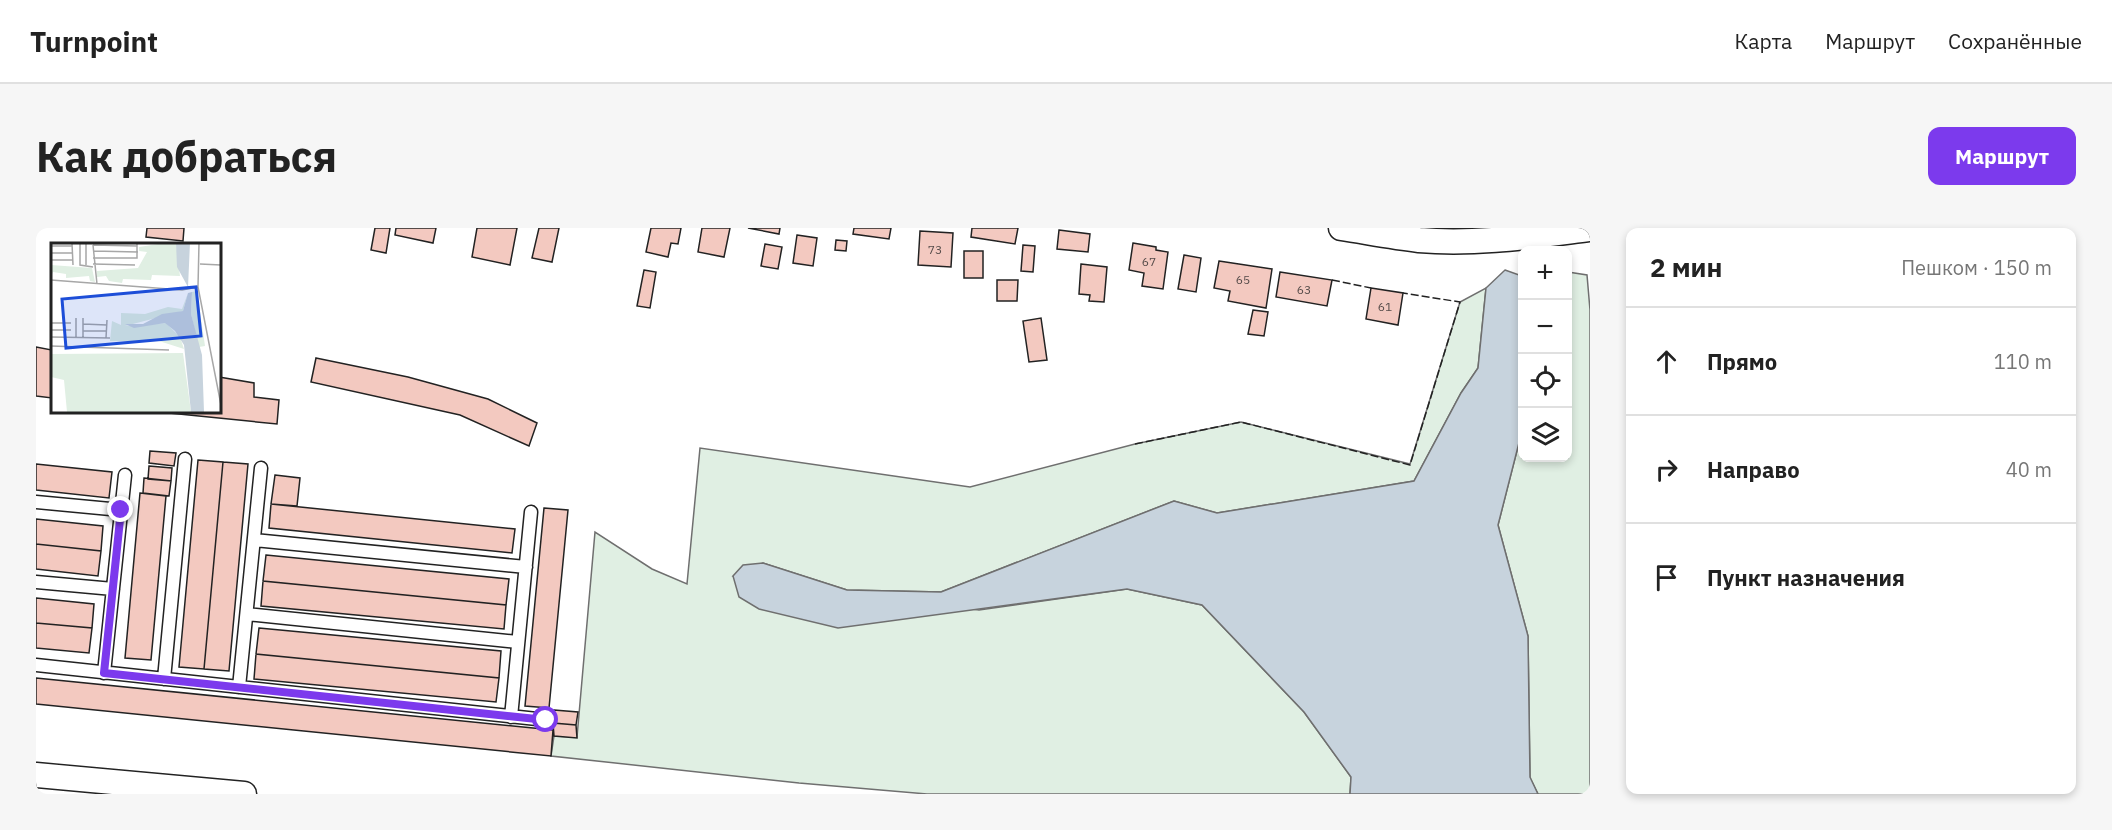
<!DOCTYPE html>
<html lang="ru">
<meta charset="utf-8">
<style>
:root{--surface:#fff;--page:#f6f6f6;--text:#222;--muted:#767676;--line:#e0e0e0;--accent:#7c3aed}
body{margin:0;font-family:"IBM Plex Sans",sans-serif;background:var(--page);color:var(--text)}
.controls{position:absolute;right:18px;top:18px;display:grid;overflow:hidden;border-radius:12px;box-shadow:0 3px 9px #0003}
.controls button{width:54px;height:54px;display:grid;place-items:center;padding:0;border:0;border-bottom:2px solid var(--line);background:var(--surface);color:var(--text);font:30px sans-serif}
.stop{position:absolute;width:18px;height:18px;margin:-14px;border:4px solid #7c3aed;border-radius:50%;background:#fff}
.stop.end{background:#7c3aed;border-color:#fff;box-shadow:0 2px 6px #0008}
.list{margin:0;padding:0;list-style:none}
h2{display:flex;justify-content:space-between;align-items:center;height:78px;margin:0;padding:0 24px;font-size:26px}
h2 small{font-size:20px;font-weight:400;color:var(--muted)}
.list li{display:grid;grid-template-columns:39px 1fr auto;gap:18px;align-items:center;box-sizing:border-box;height:108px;padding:0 24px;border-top:2px solid var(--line)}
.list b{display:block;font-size:22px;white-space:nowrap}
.list em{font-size:20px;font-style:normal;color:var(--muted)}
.icon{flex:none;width:33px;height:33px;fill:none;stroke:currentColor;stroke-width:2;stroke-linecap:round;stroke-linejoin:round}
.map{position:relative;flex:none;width:1554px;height:566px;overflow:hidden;border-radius:12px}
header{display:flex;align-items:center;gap:36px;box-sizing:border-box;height:84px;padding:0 30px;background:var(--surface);border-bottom:2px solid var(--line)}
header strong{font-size:28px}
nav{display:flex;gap:33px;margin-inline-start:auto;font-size:21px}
.intro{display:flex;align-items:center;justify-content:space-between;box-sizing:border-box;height:144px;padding:0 36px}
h1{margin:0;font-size:42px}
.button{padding:15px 27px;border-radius:12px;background:var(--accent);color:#fff;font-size:21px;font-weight:700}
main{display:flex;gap:36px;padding:0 36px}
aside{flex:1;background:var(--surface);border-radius:12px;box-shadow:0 3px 9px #0003}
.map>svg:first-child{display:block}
</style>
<header>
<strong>Turnpoint</strong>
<nav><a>Карта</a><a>Маршрут</a><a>Сохранённые</a></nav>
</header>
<div class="intro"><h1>Как добраться</h1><a class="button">Маршрут</a></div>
<main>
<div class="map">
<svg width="1554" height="566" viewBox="0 0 1554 566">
<rect width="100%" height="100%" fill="#fff"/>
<path fill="#e0efe3" stroke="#6f6f6f" stroke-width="1.5" d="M1532,44L1551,47L1554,82V566H1502L1494,550L1492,408L1462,297L1486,203V230H1532Z
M1450,60L1442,140L1425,165L1378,253L1181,285L1138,273L905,364L811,362L727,335L698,348L943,382L1091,361L1166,377L1268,484L1315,549L1314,566H891L763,555L515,528L518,508L541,509L559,304L616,341L651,356L664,220L934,259L1099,216L1205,194L1374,236L1424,74Z"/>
<path fill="#c7d3dd" stroke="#6f6f6f" stroke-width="1.5" d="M1469,42L1486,48V203L1462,297L1492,408L1494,549L1502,566H1314L1315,549L1268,484L1166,377L1091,361L802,400L723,381L703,369L697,348L707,337L727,335L811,362L905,364L1138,273L1181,285L1378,253L1425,165L1442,140L1450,60Z"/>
<path fill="#f3c9c0" stroke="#222" stroke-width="1.5" d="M111,0H148L147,13L110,9Z
M339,0H354L350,25L335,22Z
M360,0H400L397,15L359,7Z
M441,0H481L474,37L436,29Z
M503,0H523L516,34L496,30Z
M615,0H645L642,16L635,15L632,29L610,24Z
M666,0H694L688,29L662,24Z
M712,0H744L743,6Z
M818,0H855L853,11L817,6Z
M936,0H982L979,16L935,9Z
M1023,2L1054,6L1052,24L1021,21Z
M884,3L917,5L915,39L882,37Z
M761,7L781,10L777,38L757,35Z
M800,12L811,13L810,23L799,22Z
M1097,15L1120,19V22L1132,24L1127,61L1106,58L1108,45L1093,42Z
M729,16L746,19L742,41L725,38Z
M987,17L999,18L997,44L985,43Z
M928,23H947V50H928Z
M1148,27L1165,30L1160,64L1142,61Z
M1183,33L1236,41L1230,80L1192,73L1194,63L1178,60Z
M1045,36L1071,39L1068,74L1053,73L1054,67L1043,66Z
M608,42L620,44L614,80L601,78Z
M1244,44L1296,52L1291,78L1240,69Z
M961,52H982L981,73H961Z
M1335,60L1367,65L1362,97L1330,91Z
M1217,82L1232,84L1228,108L1212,106Z
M1005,90L1011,132L993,134L987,93Z
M0,119L16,122V170L0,168Z
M280,130L372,149L452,171L501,195L493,218L424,187L275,154Z
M183,149L218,155V169L243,172L241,196L113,183H183Z
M114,223L140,225L138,238L113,235Z
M162,232L187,234L168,441L143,439Z
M187,234L212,236L193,443L168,441Z
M0,236L76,244L73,270L0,262Z
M113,238L136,240L135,253L112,251Z
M239,247L264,250L261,278L235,276Z
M108,250L135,253L133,268L107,265Z
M104,265L130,268L115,432L89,430Z
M235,276L479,301L476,325L233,300Z
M508,280L532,282L513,480L489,478Z
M0,291L67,298L65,323L0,316Z
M0,316L65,323L62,348L0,341Z
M230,327L473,351L470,377L227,353Z
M227,353L470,377L468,401L225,378Z
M0,370L58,376L56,400L0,395Z
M0,395L56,400L53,425L0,420Z
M223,400L465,423L463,450L220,426Z
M220,426L463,450L460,474L218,451Z
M0,450L517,502L515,528L0,476Z
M518,482L542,484L540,497L517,495Z
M517,495L540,497L541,510L518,508Z"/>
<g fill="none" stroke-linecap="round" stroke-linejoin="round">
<defs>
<path id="service" d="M0,274L85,282
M218,312L490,339
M0,354L77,361
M211,386L482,414
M0,437L510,492
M68,445L89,247
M128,451L149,231
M203,459L225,240
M475,489L495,284"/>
<path id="minor" d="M1305,0C1331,4 1357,9 1383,12C1440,17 1498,8 1554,1
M0,547L208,566"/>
</defs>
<use href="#service" stroke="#222" stroke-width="15"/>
<use href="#minor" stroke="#222" stroke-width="27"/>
<use href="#service" stroke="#fff" stroke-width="12"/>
<use href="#minor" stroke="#fff" stroke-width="24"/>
<path stroke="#222" stroke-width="1.5" stroke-dasharray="8 3" stroke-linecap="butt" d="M1296,52L1335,60
M1099,216L1205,194L1374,237L1424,74L1367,65"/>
</g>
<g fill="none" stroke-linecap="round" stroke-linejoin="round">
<path stroke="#7c3aed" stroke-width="8" d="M85,282L68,445L510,492"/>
</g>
<g text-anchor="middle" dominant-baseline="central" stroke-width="4.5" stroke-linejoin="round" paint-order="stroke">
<g font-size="12" fill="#564c4a">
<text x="899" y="21">73</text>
<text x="1113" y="33">67</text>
<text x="1207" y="51">65</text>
<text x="1268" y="61">63</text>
<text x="1349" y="78">61</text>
</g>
</g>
<g transform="translate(15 15)">
<rect width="170" height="170" fill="#fff"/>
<path d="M114,0H125L129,33L101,32L100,37L72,36L71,40L58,38L55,33L46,34V28L87,25L96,9L88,8V4ZM0,22L41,25L44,39L39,38L38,33L15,35V31L2,29L0,33ZM146,48L154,103L148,104L140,71L141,49ZM137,50L132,68L74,83L115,80L129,94L133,106L108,98H59L61,78L70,82V70L94,71L117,64L131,66ZM132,110L140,169H16L13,137L0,134V111Z" fill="#e0efe3"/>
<path d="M125,0H139L137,44L126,24ZM141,49L140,71L151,112L153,169H140L133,102L124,88L114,80L83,85L74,81H92L111,71L132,68L137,50Z" fill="#c7d3dd"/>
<path fill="none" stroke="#a7a7a7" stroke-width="1.5" d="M21,0L22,22M29,0V22L42,24M35,0V22M148,0L147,44L170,162M42,2L86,3M42,2L46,41M0,3H21M42,8L87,9M0,10H21M42,15H86V0M0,17H22M42,21L84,22M149,21L170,22M0,37L131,47L147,44M0,80H20M32,81L56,82M0,87H20M32,88H56M0,94L59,95M25,94V75M32,94V75M55,95L56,77M0,103L118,107"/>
<path fill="#1d4ed8" fill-opacity="0.15" stroke="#1d4ed8" stroke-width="3" d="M145,44L150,93L15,105L11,56Z"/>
<rect width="170" height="170" fill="none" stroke="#222" stroke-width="3"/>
</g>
</svg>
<div class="controls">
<button>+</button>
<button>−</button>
<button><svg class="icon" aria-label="locate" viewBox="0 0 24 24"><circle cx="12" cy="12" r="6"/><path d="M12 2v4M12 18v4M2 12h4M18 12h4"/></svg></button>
<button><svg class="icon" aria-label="layers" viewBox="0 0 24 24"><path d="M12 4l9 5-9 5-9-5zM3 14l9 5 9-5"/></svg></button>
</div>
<div class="stop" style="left:510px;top:492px"></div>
<div class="stop end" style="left:85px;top:282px"></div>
</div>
<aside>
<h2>2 мин<small>Пешком · 150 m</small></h2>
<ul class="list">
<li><svg class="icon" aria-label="ahead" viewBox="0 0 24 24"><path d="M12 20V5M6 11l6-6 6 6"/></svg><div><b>Прямо</b></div><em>110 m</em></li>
<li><svg class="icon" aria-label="right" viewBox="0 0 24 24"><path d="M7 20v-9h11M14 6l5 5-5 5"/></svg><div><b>Направо</b></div><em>40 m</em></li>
<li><svg class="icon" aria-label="arrive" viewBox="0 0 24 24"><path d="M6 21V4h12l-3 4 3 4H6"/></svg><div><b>Пункт назначения</b></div></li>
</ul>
</aside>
</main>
